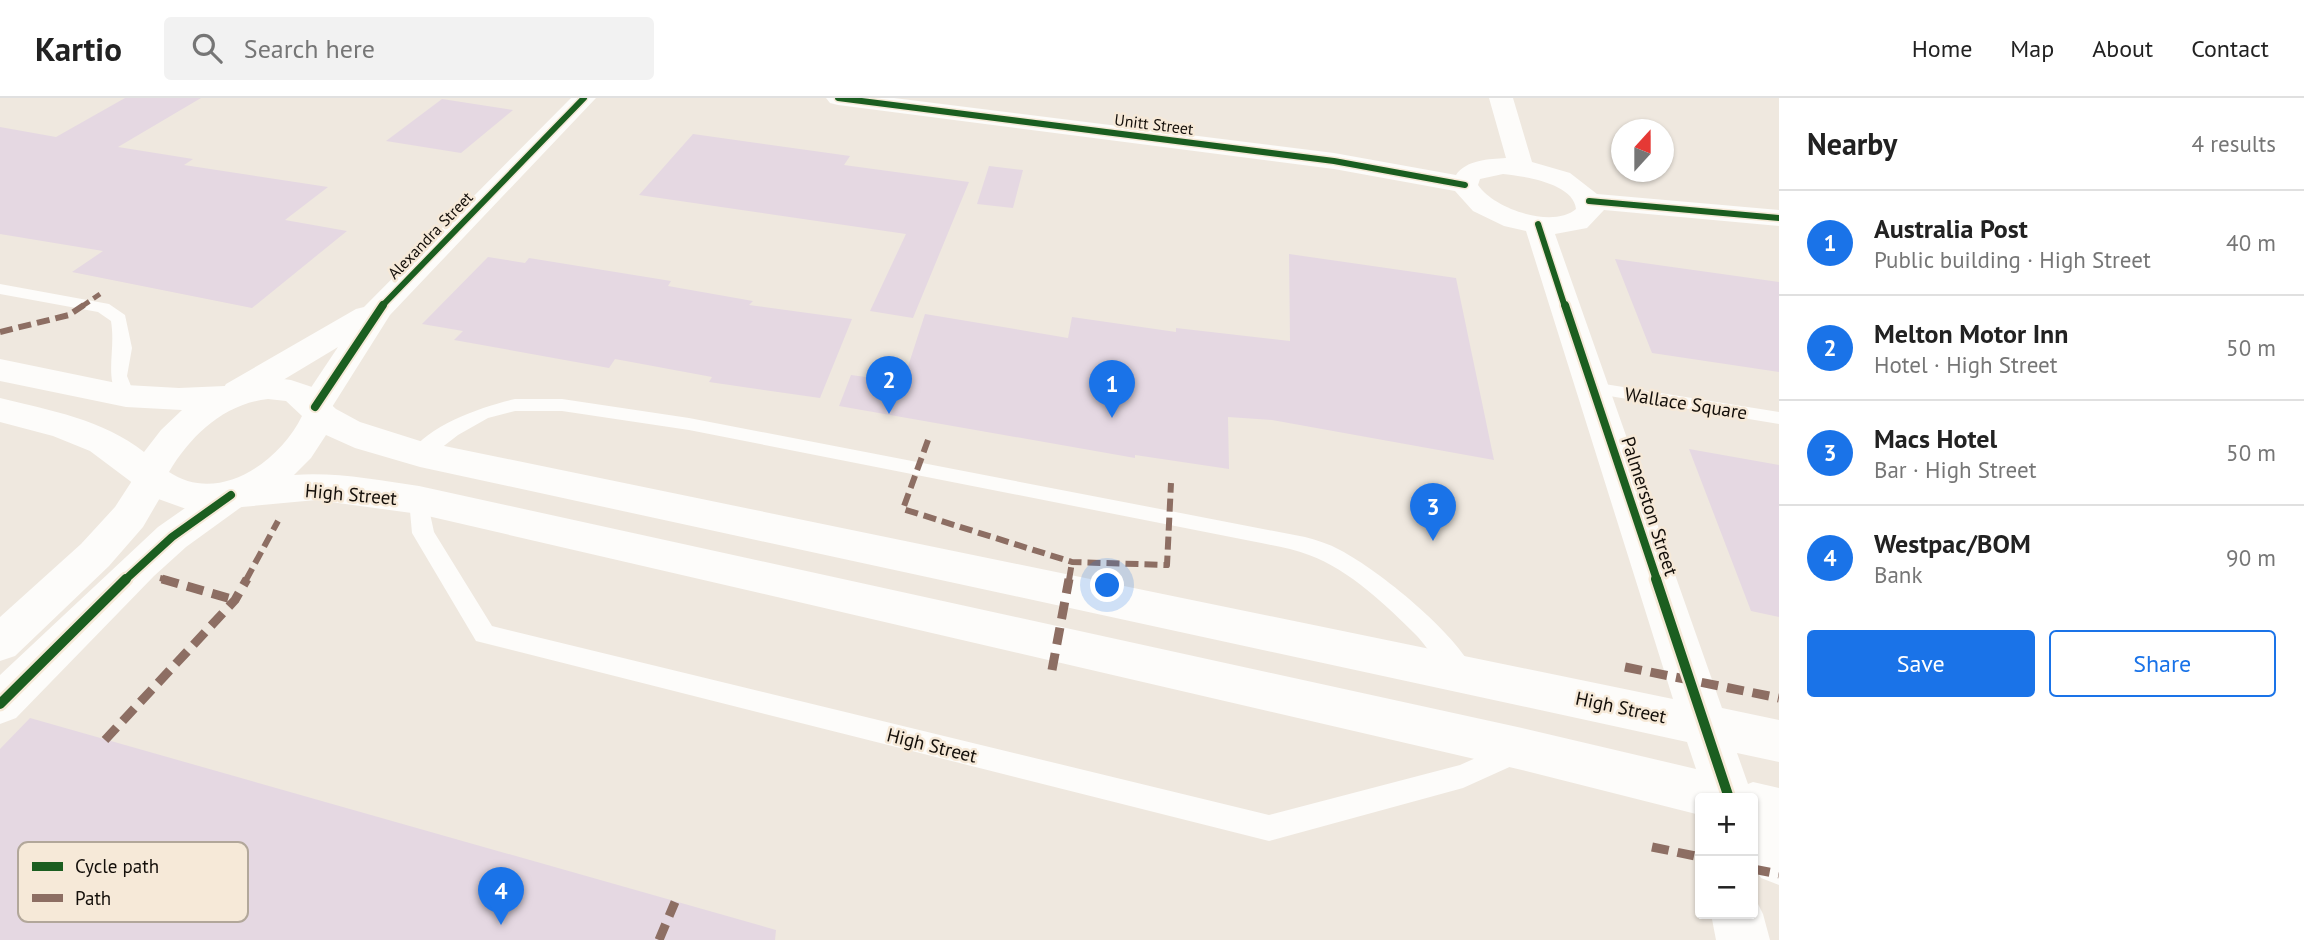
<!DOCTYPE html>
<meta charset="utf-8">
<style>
:root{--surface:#fff;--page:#f2f2f2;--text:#222;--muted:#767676;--line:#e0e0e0;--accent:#1a73e8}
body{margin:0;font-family:"PT Sans",sans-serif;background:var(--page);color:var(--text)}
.controls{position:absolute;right:21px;bottom:21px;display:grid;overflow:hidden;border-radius:7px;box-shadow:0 2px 5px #0004}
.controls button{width:63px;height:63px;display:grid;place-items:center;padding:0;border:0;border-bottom:2px solid var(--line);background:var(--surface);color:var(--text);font:35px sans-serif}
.compass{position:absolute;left:1611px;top:21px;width:63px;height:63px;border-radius:50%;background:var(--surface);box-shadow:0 2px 5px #0004;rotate:21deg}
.you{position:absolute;left:1108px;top:488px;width:24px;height:24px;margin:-18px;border:5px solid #fff;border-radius:50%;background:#1a73e8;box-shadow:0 0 0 10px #1a73e833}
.badge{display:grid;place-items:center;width:46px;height:46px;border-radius:50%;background:var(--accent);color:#fff;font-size:23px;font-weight:700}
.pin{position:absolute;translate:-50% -58px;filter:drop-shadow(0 2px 4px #0008)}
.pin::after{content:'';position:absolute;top:37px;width:24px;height:21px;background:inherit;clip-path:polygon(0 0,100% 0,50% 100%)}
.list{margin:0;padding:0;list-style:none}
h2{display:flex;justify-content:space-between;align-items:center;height:91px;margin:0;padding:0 28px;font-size:30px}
h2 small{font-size:23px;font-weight:400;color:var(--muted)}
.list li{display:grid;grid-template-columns:46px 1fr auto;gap:21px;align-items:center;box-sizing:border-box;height:105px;padding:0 28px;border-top:2px solid var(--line)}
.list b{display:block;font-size:26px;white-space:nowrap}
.list p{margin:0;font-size:23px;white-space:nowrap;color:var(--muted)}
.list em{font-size:23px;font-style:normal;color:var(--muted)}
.actions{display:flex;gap:14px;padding:21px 28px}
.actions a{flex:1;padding:16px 0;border:2px solid var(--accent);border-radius:7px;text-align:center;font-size:24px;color:var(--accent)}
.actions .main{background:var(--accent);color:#fff}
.icon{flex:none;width:38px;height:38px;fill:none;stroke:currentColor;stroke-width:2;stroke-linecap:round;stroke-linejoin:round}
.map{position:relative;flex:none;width:1779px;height:842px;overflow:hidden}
header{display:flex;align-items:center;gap:42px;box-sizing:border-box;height:98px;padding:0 35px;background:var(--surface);border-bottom:2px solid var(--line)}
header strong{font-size:33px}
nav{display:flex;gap:38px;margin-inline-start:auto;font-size:24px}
.search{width:490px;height:63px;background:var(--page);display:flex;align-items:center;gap:18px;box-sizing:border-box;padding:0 24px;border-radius:7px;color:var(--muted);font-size:26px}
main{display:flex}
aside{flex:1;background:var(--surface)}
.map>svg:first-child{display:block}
</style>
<header>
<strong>Kartio</strong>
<div class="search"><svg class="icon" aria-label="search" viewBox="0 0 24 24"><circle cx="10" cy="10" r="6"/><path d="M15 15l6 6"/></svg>Search here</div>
<nav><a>Home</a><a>Map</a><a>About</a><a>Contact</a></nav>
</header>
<main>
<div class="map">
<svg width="1779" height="842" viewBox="0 0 1779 842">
<rect width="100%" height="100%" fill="#efe8df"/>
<path fill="#e5d8e2" d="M125,0H201L118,49L193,61L184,67L328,89L285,122L347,133L252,210L72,174L103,153L0,136V29L56,39Z
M442,1L513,12L461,55L386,43Z
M693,36L850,58L844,67L969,84L913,220L870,213L906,136L639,97Z
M989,68L1023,72L1013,110L977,106Z
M1289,156L1456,180L1494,362L1272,322L1228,319L1229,371L1135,357V360L839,308L851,277L903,284L925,216L1068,240L1072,219L1176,234V230L1290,243Z
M488,159L525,165L529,160L671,183L668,188L753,203L749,207L852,221L820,300L709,284L712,279L615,261L609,270L454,242L463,233L422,226Z
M1615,161L1779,184V274L1652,255Z
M1689,351L1779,367V519L1751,513Z
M30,620L776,832L775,842H0V651Z"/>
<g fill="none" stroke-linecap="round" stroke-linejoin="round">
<path fill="#fdfcfa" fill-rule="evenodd" d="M0,186L109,206L125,217L132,250L127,278L135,298L133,302H119C104,277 116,253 111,223L98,214L0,196Z
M1592,284L1779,314V326L1585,294L1583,290L1585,286Z
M515,301H562L689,320L1305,439C1317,442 1329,446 1340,452C1380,473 1456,535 1475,575L1471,582C1466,584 1462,586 1456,583C1447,577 1426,548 1417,538C1387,508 1350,472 1309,457C1291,450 1270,447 1251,443L689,332L562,313H515L488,320L458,337L427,361H413L410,356C427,327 484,308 515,301Z
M419,394L426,397L434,434L492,528L1269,717L1460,667L1516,642L1525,646L1529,654L1525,662L1463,690L1269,743L476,543L412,435L409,402L412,397Z"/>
<path fill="#fdfcfa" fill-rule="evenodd" d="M571,0H596L390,217L327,317L315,320L303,317L298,309L338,249L250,302L238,305L226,302L221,294L226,286L356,211L364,209Z
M152,368L165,372L171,381L143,429L109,468L15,558L0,563V519L81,446L115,409L139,372Z
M231,383L244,387L250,397L244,407L186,449L154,478L16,620L0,626V577L158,429L218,387Z"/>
<path fill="#fdfcfa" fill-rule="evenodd" d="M826,0H894L1334,55L1456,77C1466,62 1489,61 1506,60L1489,0H1513L1532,64L1570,75L1597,96L1779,112V128L1604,112L1587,130L1555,136L1722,610L1779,622V664L1737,655L1748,686L1753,684L1779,690V787L1761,780L1753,769V700H1700V717L1522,672L419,416L316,402L242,409L216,414L189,412L150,398L90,353L53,338L0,324V300C49,312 104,322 144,354L161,332L182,312L126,309L0,283V261L126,287L179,290L225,288L268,279L291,282L312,289L336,311L360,324L420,343L1673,601L1526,133L1504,128L1473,113L1455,93L1334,71L838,7L830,5ZM1503,76C1523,78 1574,85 1576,111C1553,131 1494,111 1478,87L1480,81ZM268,301L286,303L302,318C279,365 218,407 169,374C191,337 224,306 268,301ZM326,337L355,350L420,369L1687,644L1696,671L1522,630L419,388C377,382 336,374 294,377L311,360Z
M1753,796L1763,816L1770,842H1716L1711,816H1753Z"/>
<path stroke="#8d6e63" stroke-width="5" stroke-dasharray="10 5" stroke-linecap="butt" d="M81,209L100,196"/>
<path stroke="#8d6e63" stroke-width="6" stroke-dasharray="13 6" stroke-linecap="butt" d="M0,234L69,217L84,207
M928,342L903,411L1072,464L1167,467L1171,385
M160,480L168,482
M246,482L278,423
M1069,482L1072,464"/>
<path stroke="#8d6e63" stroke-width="9" stroke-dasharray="17 9" stroke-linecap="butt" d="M162,481L235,502
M1625,569L1779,600
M1052,572L1069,481
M105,642L235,502L247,481
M1652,749L1700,759
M1753,771L1779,776
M659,842L675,804"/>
<defs>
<path id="cycleway-far2" d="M838,0L1334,63L1465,87
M1589,103L1779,120
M1538,126L1565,209
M381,209L584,0"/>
<path id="cycleway-far1" d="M1565,207L1657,482
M315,309L383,207
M125,482L172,439L231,397"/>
<path id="cycleway" d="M1656,481L1729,700
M0,606L126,481"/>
</defs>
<use href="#cycleway-far2" stroke="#f6e9d8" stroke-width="9"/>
<use href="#cycleway-far1" stroke="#f6e9d8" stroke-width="12"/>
<use href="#cycleway" stroke="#f6e9d8" stroke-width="15"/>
<use href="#cycleway-far2" stroke="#1b5e20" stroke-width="6"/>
<use href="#cycleway-far1" stroke="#1b5e20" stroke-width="8"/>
<use href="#cycleway" stroke="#1b5e20" stroke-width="10"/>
</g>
<g text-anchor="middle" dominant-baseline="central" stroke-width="5" stroke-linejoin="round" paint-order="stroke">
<g font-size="16" fill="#130e09" stroke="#f6e9d8">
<text transform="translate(1154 26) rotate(7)">Unitt Street</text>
<text transform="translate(430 137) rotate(-46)">Alexandra Street</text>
</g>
<g font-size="19" fill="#130e09" stroke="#f6e9d8">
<text transform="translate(1686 305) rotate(9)">Wallace Square</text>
<text transform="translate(351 396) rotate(5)">High Street</text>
<text transform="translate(1650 408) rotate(72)">Palmerston Street</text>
<text transform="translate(1621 609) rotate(12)">High Street</text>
<text transform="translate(932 647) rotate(14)">High Street</text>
</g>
</g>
<rect x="18" y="744" width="230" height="80" rx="10" fill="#f6e9d8" stroke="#b2a79a" stroke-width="2"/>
<rect x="32" y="764" width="31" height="9" fill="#1b5e20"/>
<rect x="32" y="796" width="31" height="8" fill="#8d6e63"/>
<g font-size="19" fill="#130e09">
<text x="75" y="775">Cycle path</text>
<text x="75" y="807">Path</text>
</g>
</svg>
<div class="controls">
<button>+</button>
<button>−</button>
</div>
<svg class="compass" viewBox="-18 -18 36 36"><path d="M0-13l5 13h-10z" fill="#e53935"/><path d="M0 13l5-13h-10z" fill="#767676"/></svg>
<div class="you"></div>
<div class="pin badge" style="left:1112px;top:320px">1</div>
<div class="pin badge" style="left:889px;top:316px">2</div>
<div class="pin badge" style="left:1433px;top:443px">3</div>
<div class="pin badge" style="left:501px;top:827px">4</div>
</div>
<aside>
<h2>Nearby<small>4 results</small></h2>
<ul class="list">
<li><span class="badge">1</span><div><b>Australia Post</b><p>Public building · High Street</p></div><em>40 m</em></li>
<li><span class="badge">2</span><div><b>Melton Motor Inn</b><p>Hotel · High Street</p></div><em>50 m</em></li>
<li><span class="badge">3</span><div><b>Macs Hotel</b><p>Bar · High Street</p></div><em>50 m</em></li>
<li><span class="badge">4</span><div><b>Westpac/BOM</b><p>Bank</p></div><em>90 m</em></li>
</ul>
<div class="actions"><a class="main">Save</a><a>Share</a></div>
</aside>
</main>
